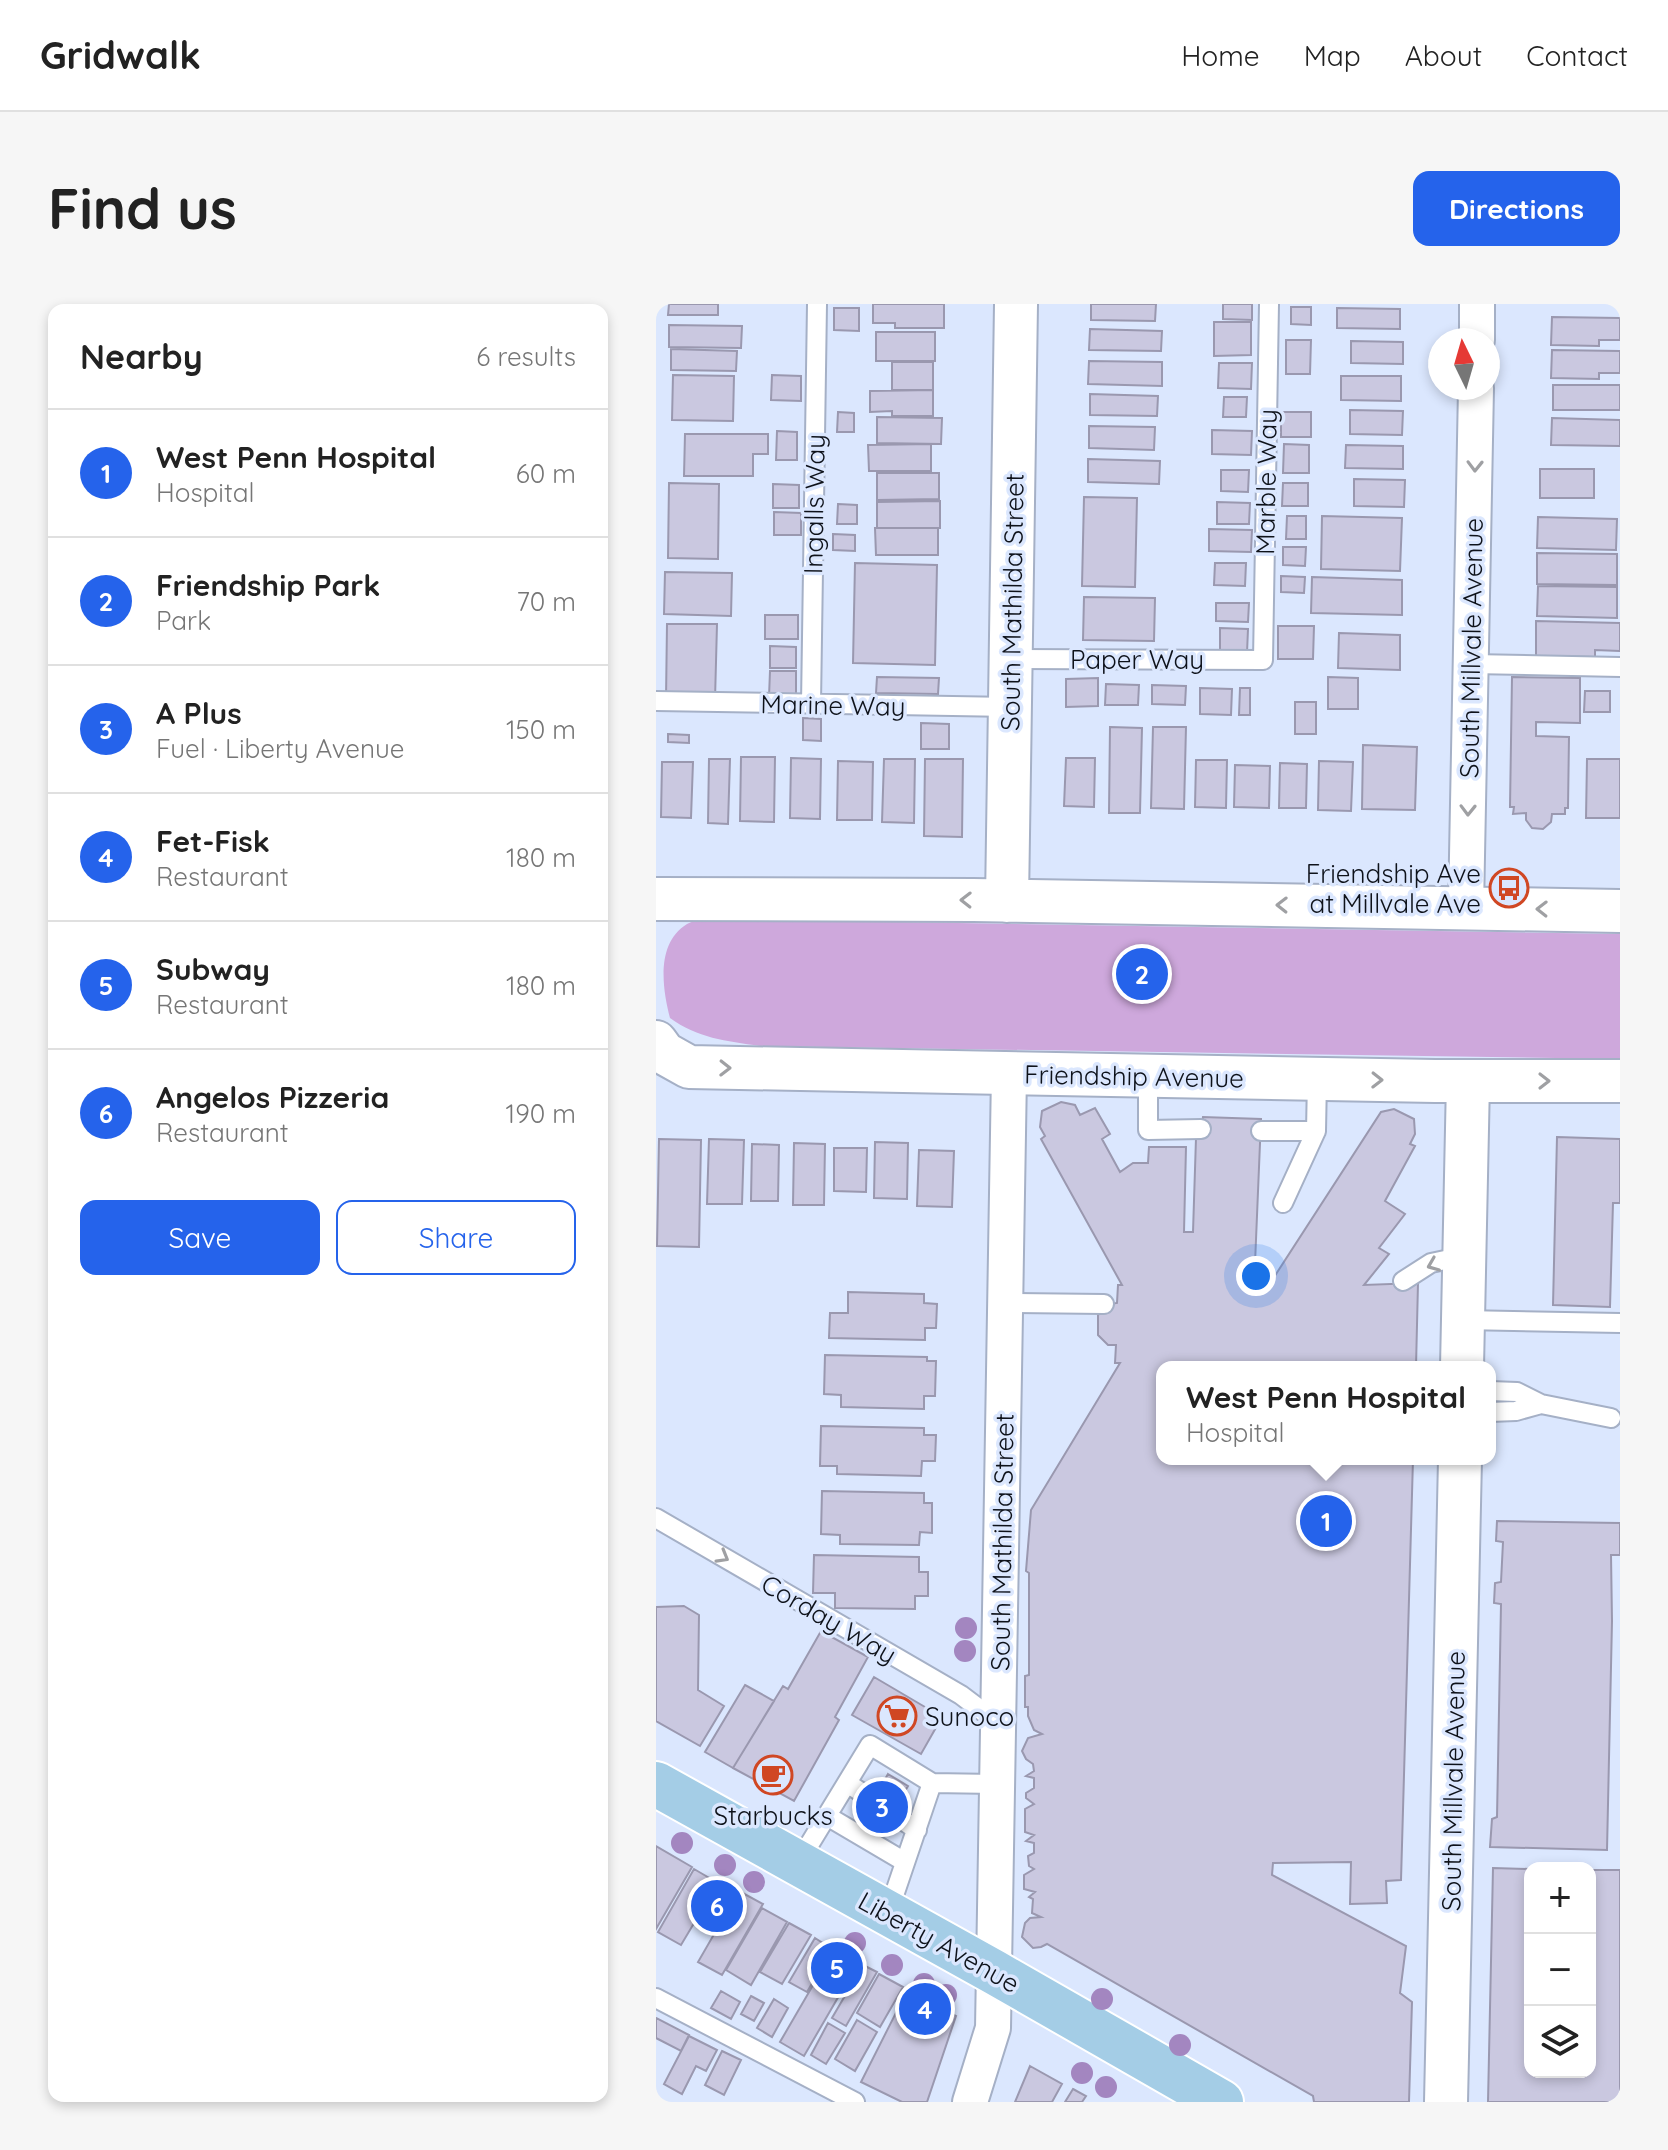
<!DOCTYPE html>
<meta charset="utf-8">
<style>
:root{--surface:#fff;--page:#f6f6f6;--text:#222;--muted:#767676;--line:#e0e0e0;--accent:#2563eb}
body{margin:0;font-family:Quicksand,sans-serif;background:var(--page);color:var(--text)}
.controls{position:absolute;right:24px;bottom:24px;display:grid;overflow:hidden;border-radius:16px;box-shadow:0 4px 12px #0003}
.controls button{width:72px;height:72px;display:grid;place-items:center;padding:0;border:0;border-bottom:2px solid var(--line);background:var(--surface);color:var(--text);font:40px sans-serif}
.compass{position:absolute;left:772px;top:24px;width:72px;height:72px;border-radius:50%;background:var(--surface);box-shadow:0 4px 12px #0003;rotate:355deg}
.you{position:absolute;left:600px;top:972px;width:28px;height:28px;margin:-20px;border:6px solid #fff;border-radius:50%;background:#1a73e8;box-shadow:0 0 0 12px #1a73e833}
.badge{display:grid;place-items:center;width:52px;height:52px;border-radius:50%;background:var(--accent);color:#fff;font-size:26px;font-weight:700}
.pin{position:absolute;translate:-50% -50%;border:4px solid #fff;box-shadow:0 2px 8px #0006}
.popup{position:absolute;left:500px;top:1057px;width:340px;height:104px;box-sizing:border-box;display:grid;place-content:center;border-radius:16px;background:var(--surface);filter:drop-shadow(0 2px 6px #0005);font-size:26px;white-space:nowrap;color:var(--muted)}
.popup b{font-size:30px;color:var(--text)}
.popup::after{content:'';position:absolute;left:50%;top:100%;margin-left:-16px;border:16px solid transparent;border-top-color:var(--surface)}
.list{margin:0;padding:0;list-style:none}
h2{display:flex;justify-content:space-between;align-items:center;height:104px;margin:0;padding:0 32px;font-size:34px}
h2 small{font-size:26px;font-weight:400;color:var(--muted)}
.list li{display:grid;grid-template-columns:52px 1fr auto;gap:24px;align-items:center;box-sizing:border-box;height:128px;padding:0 32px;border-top:2px solid var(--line)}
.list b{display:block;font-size:30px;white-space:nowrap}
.list p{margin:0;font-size:26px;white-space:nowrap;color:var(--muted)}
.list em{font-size:26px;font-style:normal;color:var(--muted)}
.actions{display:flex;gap:16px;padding:24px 32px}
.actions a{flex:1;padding:18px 0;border:2px solid var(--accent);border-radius:16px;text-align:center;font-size:28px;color:var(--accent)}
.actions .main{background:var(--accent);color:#fff}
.icon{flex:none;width:44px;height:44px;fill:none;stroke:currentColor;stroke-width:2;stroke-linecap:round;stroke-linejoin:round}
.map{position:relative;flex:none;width:964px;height:1798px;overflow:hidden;border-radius:16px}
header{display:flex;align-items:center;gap:48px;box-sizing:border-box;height:112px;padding:0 40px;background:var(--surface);border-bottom:2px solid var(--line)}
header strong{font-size:38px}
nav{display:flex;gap:44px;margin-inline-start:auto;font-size:28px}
.intro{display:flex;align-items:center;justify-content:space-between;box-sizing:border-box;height:192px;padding:0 48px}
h1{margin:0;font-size:56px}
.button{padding:20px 36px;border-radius:16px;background:var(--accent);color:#fff;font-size:28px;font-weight:700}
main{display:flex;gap:48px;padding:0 48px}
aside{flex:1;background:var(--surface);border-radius:16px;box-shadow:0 4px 12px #0003}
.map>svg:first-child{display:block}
</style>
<header>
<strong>Gridwalk</strong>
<nav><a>Home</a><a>Map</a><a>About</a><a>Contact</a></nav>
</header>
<div class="intro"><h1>Find us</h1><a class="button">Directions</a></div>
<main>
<aside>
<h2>Nearby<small>6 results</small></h2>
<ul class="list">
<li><span class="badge">1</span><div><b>West Penn Hospital</b><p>Hospital</p></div><em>60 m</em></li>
<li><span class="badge">2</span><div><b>Friendship Park</b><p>Park</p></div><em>70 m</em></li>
<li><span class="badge">3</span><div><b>A Plus</b><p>Fuel · Liberty Avenue</p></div><em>150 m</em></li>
<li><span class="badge">4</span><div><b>Fet-Fisk</b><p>Restaurant</p></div><em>180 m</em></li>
<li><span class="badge">5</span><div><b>Subway</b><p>Restaurant</p></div><em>180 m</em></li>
<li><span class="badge">6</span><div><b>Angelos Pizzeria</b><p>Restaurant</p></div><em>190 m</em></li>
</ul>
<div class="actions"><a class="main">Save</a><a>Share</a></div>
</aside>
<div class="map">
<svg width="964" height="1798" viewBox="0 0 964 1798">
<rect width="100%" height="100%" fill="#dbe7fe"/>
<path fill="#cea8dc" d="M62,615L964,630V755L104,742C70,737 41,734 14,714C6,683 0,639 31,620C39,615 53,616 62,615Z"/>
<path fill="#cac8e0" stroke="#9a98af" stroke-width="2" d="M13,0H62V11H12Z
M217,0H288V24H239V19H217Z
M435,0H500L499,17L435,16Z
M567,0H596V16L567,15Z
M635,3H655V21L635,20Z
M178,4H203V27L178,26Z
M681,4L744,5V25L681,24Z
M896,13L964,14V36H943V42L895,41Z
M558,18H595V51L558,52Z
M13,21L86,22L85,44L13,43Z
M434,25L506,27L505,47L433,46Z
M220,28H279V57H220Z
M630,36H655L654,70H630Z
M695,37L747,38V60L695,59Z
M15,45L81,47L80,67L15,66Z
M896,46L964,47V69H943V75L895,74Z
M433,57L506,58V82L432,80Z
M236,58H277V86H236Z
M563,59H596L595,85L562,84Z
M17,71L78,72L77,117L16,116Z
M116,71L145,72V97L115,96Z
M685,72H745V97L685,96Z
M897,81H964V106H897Z
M277,86V112H236V107L214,108V87Z
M434,90L502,92L501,112L434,111Z
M568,93H591L590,113H567Z
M694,106L747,107L746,131L694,130Z
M182,108L198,109V128H181Z
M625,108H655V133H625Z
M221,113L286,114L285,140L221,139Z
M896,114L964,116V142L895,141Z
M433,122L499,123L498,146L433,144Z
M556,126L596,127L595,151L556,150Z
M121,127L141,128V156H120Z
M29,130H112V150H97V172H28Z
M275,140V167H213L212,141Z
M628,140L653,141V169H627Z
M690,141L747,142V165L689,164Z
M432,155L504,157L503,180L432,178Z
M884,165H938V194H884Z
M565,166H593L592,188L565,187Z
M221,169H283V195L221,196Z
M698,175L749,176L748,203L698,202Z
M13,179L63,180L62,255L12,254Z
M627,179H652V202H626Z
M117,180L143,181V204H117Z
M428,193L481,194L479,283L426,282Z
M284,197V224H221V198Z
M561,198L594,199L593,220H561Z
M182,200L201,201V220H181Z
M118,208L145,209V231H118Z
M631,212H650V235H630Z
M666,212L746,214L744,267L665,265Z
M882,213L961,215L960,246L881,244Z
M219,224H282V251H220Z
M553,225L596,226L595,248L553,247Z
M177,230L199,231V247L177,246Z
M627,243H650L649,262L627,261Z
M881,249L961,250V281L881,280Z
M199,259L281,261L279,361L197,359Z
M559,259H590L589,282L558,281Z
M9,268L76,269L75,312L8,310Z
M625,272L649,273L648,289L625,288Z
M656,273L746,276V311L655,309Z
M882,282L961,283V314L881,312Z
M428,293L499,294L498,337L427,336Z
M560,299H593L592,318L560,317Z
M109,311H142V335H109Z
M880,317L964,319V347L939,346V353L880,352Z
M11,320H61L59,396L10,395Z
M622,322H658L657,355H622Z
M564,324L592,325L591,349L564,348Z
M683,329L744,331V366L682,364Z
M114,342L140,343V364H114Z
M114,367H140V393H113Z
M221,373L283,374L282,390L220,389Z
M672,373L702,374V405H672Z
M856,373L924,374V419L880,418V432L913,433L912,504H909V510H896L895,518L887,525L876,524L870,516V509L857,510L858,503H854Z
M442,374V402L410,403V375Z
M450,380L483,381L482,401H449Z
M496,381L530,382L529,401L496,400Z
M544,384L576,385L575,411L544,410Z
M584,384H594V411H583Z
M929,387H954V408H928Z
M639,398H660V430H639Z
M147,414L165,415V437L147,436Z
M265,419L293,420V445H265Z
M454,423L486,424L484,509H453Z
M497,423H530L528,505L495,504Z
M12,430L33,431V439L12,438Z
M707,441L761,443L759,506L706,505Z
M85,453H119L118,518L84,517Z
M135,454L165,455L164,515L134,514Z
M410,454H439L438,503L408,502Z
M53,455H74L72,520L52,519Z
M228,455H259L258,519L226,518Z
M269,455H307L306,533L268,532Z
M931,455H964V514H930Z
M540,456H571L570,504L539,503Z
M182,457L217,458L216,516H181Z
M663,457L697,458L695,507L662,506Z
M6,458H37L35,514L5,513Z
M624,459L651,460L650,504H623Z
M579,461L614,462L613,504L578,503Z
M405,798L419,801L424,811L439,804L454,830L446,835L464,868L477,859H492L493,843H530L528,928H537L540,834H544L547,813L605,815L598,984H611L725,808L738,805L758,815L759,830L754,840L759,842L729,897L749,910L723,944L733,950L708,981L762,979L760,1063H506V1155H757L745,1576L730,1577L731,1599L694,1600L695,1558L617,1559L616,1571L750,1642L744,1689L756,1698L753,1798H658L657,1792L391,1640L385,1643L377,1644L366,1633L369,1619L374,1614L385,1613L376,1609L377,1595L373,1593L379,1588L368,1585V1571L378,1565L373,1562L372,1552L378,1549V1539L370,1537L378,1531L369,1528V1505L378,1500L370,1494V1489L378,1484V1474L370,1472L378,1467L377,1460L370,1455L366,1447L372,1434L386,1430L378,1426L372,1412V1403H369V1372L373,1371V1269L370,1267L375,1206L464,1059H459L460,1041H452L442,1031V1011L454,1000L461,999L462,981H466L385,835L389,832L384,823L386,807Z
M901,833L964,835V899H957L954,1003L897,1001Z
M3,835L45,836L43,943L1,942Z
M53,835L88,836L86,900H51Z
M219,838L252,839L251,895L218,894Z
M138,839L169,840L168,901H137Z
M96,840L123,841L122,897H95Z
M178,844H211L210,888L178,887Z
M263,846L298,847L296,903L261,902Z
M192,988L268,990V999L281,1000L280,1024H269V1036L173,1034L174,1009H192Z
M169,1051L271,1053V1057H280L279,1092H268V1105L185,1103V1091L168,1090Z
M165,1122L268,1124V1131H280L279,1157H266L265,1172L181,1170V1162H164Z
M166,1187L268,1189V1199H276V1229L264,1228L263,1241L184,1240V1231L165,1230Z
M841,1217L964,1219V1251H955L956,1317L951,1546L834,1543L836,1515L841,1513L845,1300L838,1299L839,1279L845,1278L847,1238L840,1237Z
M158,1251L263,1253V1268H272V1292H259V1305L179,1304V1289H157Z
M28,1302L43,1311L42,1386L68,1402L44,1442L0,1417V1303Z
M165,1327L212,1353L179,1413L183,1416L138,1497L77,1464L127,1382L132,1385Z
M218,1373L286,1413L265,1450L196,1411Z
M89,1381L118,1397L77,1464L49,1448Z
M232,1470L252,1482L223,1530L204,1519Z
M0,1542L36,1563L0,1625Z
M837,1564L874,1565V1768H934V1566H964V1798H832Z
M38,1565L62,1579L25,1641L2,1628Z
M63,1577L82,1588L59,1628L40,1616Z
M83,1587L107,1600L66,1671L42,1658Z
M106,1604L131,1618L95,1681L70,1666Z
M133,1619L155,1631L126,1680L104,1668Z
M159,1634L176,1645L151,1688L133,1678Z
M178,1645L202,1659L148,1752L124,1738Z
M207,1661L221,1668L190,1722L176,1714Z
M223,1670L247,1683L224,1723L201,1709Z
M65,1687L84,1698L75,1715L55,1704Z
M251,1687L300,1712L271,1798H246L205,1778Z
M95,1692L108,1699L98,1717L85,1710Z
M118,1695L132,1704L116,1733L101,1724Z
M0,1714L33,1731L25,1747L0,1734Z
M201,1716L221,1728L199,1767L179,1755Z
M172,1719L189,1729L170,1760L155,1751Z
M33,1732L61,1746L50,1767L40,1762L26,1790L8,1780Z
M66,1747L85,1756L68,1791L49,1781Z
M374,1762L406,1780L396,1798H359Z
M417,1785L430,1792L426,1798H409Z"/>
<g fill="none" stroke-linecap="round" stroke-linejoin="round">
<defs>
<path id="service" d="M356,355L607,356L613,0
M815,360L964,363
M0,397L355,403
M155,400L161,0
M492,772V826L545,825
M605,827H660L661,775
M627,899L660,827
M747,977L775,959L808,952
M350,999L448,1000
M807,1016L964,1019
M834,1087L861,1088L885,1100L955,1114
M834,1108L860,1107L885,1100
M0,1214L305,1391L342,1419
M191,1479L217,1496
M276,1479L340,1480
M236,1509L261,1526
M171,1512L249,1558
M142,1559L214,1441L276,1479L232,1609
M0,1694L199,1798"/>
<path id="minor" d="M821,36V0
M810,604L820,84
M314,1798L337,1724L353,770"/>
<path id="tertiary" d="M0,595L317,596L964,607
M351,597L360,0
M0,738L8,749L33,763L779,777H964
M806,1063L812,777
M790,1798L804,1155"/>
<path id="primary" d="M0,1480L338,1668L565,1798"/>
</defs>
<use href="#service" stroke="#a5b0c6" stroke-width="22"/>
<use href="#minor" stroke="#a5b0c6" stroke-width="38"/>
<use href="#tertiary" stroke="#a5b0c6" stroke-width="46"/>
<use href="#primary" stroke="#fff" stroke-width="48"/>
<use href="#service" stroke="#fff" stroke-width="18"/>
<use href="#minor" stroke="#fff" stroke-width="34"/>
<use href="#tertiary" stroke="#fff" stroke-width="42"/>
<use href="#primary" stroke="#a4cde6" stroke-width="44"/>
</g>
<g fill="#a386c0">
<circle cx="310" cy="1324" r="11"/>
<circle cx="309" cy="1347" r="11"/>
<circle cx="26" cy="1539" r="11"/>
<circle cx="69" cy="1561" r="11"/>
<circle cx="98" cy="1578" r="11"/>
<circle cx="199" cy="1639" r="11"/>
<circle cx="236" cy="1661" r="11"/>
<circle cx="268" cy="1680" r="11"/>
<circle cx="290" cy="1691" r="11"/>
<circle cx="446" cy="1695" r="11"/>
<circle cx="524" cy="1741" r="11"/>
<circle cx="426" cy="1769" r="11"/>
<circle cx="450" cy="1783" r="11"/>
</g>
<defs><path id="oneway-chevron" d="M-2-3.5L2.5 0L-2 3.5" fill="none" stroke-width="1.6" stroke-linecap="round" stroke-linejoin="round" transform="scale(2)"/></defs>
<g stroke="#9fa0a3">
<use href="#oneway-chevron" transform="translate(819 162) rotate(91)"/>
<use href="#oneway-chevron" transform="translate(812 506) rotate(91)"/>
<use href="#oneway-chevron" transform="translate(310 596) rotate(-179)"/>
<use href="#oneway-chevron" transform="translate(626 601) rotate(-179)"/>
<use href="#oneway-chevron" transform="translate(886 605) rotate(-179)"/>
<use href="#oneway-chevron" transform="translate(69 764) rotate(1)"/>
<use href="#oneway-chevron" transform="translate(721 776) rotate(1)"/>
<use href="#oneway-chevron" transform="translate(888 777)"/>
<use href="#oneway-chevron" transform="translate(777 961) rotate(158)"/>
<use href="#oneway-chevron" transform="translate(67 1253) rotate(30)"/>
</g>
<defs>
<symbol id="bus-ring" viewBox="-11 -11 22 22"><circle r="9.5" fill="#dbe7fe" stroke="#d04723" stroke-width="1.5"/><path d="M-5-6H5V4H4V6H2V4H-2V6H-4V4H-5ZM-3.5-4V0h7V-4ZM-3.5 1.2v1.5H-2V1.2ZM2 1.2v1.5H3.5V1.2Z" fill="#d04723"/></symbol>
<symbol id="supermarket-ring" viewBox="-11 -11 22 22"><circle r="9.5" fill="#dbe7fe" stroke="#d04723" stroke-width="1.5"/><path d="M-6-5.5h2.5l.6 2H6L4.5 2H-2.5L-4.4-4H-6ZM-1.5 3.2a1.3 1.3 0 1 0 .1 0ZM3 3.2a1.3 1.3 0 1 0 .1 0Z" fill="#d04723"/></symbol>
<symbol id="cafe-ring" viewBox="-11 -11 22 22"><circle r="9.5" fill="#dbe7fe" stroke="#d04723" stroke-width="1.5"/><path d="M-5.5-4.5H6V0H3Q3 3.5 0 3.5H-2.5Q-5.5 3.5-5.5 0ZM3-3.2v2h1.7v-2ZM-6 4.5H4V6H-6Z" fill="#d04723"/></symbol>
</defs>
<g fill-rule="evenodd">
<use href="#bus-ring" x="831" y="562" width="44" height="44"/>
<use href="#supermarket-ring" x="219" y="1390" width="44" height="44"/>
<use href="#cafe-ring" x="95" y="1449" width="44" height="44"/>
</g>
<g text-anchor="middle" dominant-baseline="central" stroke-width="7" stroke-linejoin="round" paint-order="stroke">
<g font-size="26" fill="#0e121a" stroke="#dbe7fe">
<text transform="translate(610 178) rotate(-89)">Marble Way</text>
<text transform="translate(158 200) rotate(-89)">Ingalls Way</text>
<text transform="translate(356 298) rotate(-89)">South Mathilda Street</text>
<text transform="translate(815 344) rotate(-89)">South Millvale Avenue</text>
<text x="481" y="355">Paper Way</text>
<text transform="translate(177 401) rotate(1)">Marine Way</text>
<text transform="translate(478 772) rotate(1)">Friendship Avenue</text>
<text transform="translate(346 1238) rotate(-89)">South Mathilda Street</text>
<text transform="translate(173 1315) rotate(30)">Corday Way</text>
<text transform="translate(797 1477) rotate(-89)">South Millvale Avenue</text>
<text transform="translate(283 1638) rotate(29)">Liberty Avenue</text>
</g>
<g font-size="26" fill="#0e121a" stroke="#dbe7fe" text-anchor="end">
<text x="825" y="569">Friendship Ave<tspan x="825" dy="30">at Millvale Ave</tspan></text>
<text x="269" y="1412" text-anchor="start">Sunoco</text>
<text x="117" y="1511" text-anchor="middle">Starbucks</text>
</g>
</g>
</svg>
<div class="controls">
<button>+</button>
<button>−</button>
<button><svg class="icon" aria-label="layers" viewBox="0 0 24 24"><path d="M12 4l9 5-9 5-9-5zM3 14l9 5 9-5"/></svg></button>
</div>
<svg class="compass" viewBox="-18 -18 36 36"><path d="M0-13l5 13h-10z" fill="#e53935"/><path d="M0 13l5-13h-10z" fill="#767676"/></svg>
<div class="you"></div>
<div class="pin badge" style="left:670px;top:1217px">1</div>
<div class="popup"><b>West Penn Hospital</b>Hospital</div>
<div class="pin badge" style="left:486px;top:670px">2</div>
<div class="pin badge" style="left:226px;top:1503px">3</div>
<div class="pin badge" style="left:269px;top:1705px">4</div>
<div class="pin badge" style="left:181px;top:1664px">5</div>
<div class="pin badge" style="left:61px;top:1602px">6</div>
</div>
</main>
